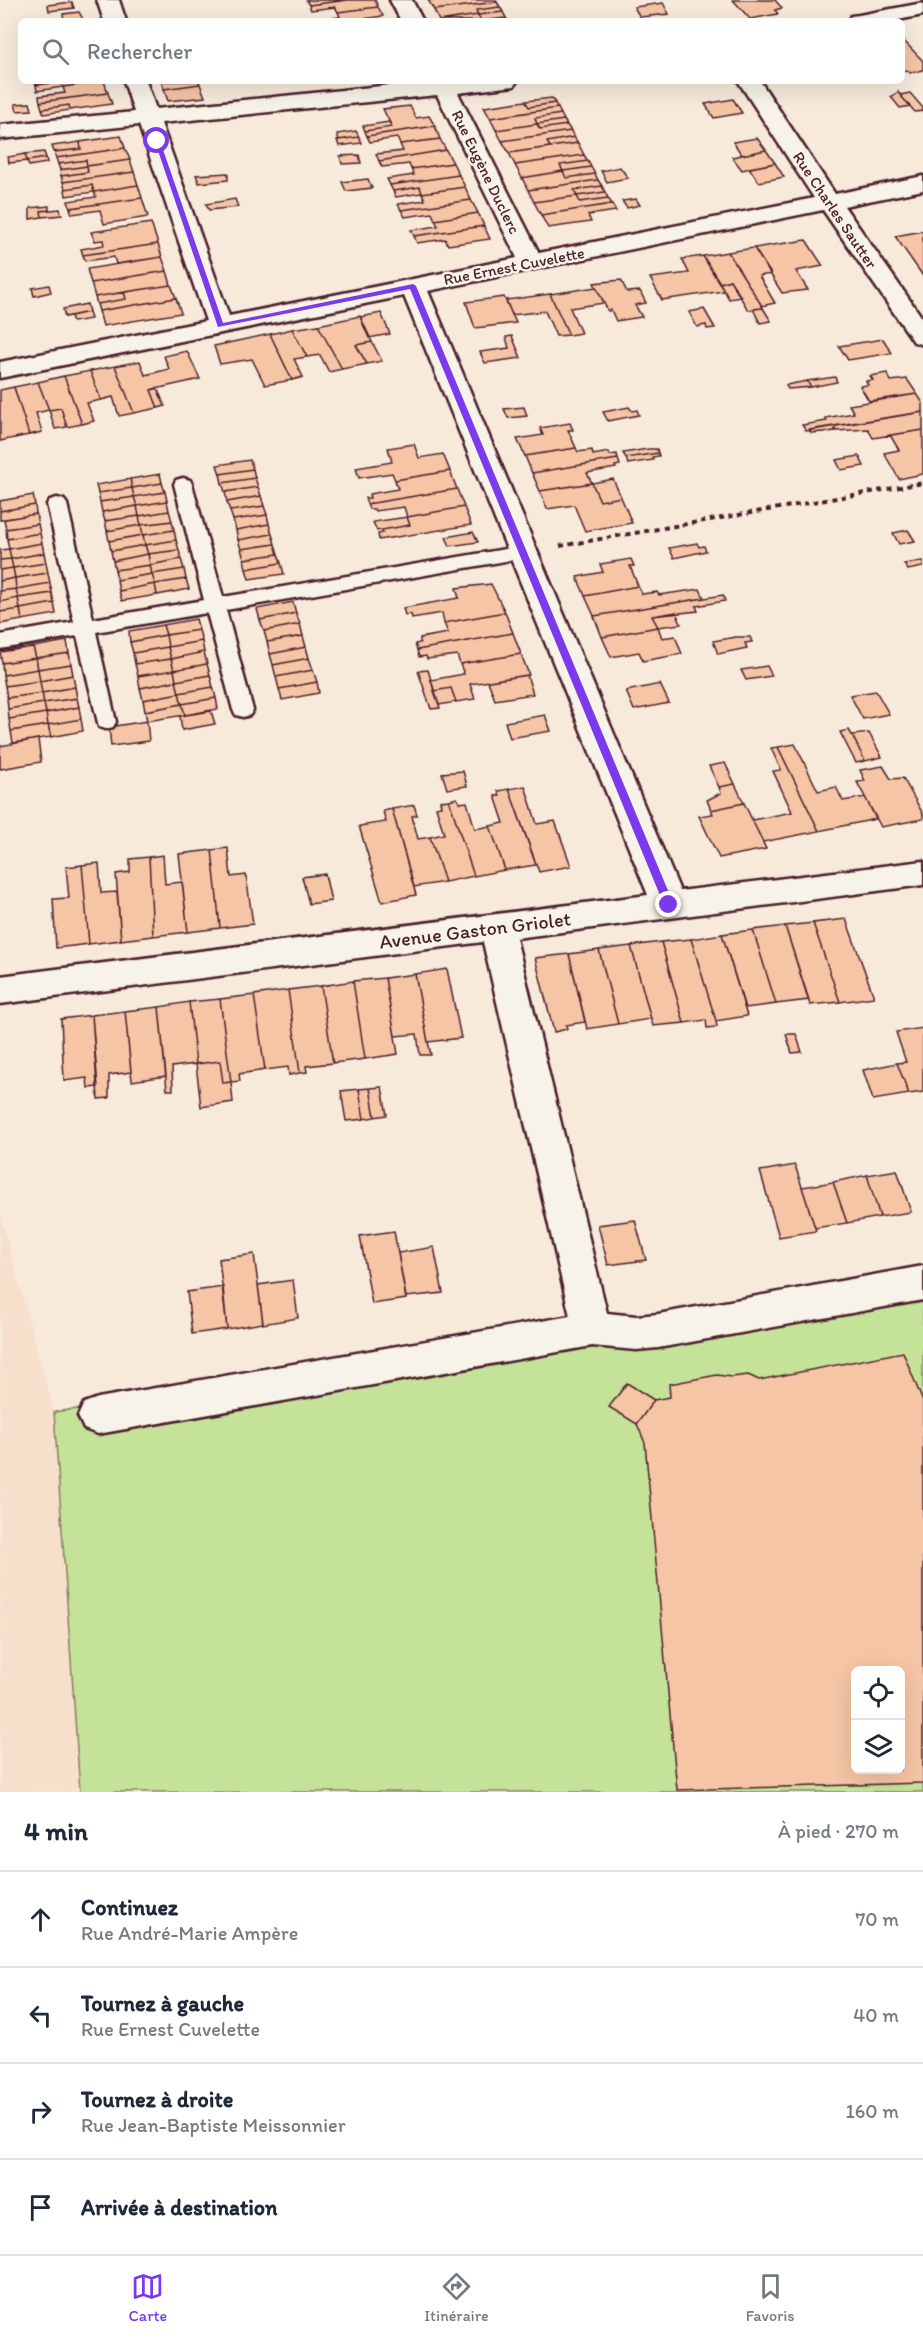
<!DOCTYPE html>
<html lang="fr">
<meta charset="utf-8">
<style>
:root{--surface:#fff;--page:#f2f2f3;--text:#1f2937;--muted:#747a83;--line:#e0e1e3;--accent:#7c3aed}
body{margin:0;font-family:Itim,sans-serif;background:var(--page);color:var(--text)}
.controls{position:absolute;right:18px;bottom:18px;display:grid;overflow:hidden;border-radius:9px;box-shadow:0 6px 24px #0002}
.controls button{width:54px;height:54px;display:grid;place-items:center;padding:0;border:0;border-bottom:2px solid var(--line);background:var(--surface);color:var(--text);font:30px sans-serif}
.stop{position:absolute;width:18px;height:18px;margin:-14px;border:4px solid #7c3aed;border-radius:50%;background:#fff}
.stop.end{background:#7c3aed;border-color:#fff;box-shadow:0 2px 6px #0008}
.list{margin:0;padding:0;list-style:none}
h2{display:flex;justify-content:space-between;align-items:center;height:78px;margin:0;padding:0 24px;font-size:26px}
h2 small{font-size:20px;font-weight:400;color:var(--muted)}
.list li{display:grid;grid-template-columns:39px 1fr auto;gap:18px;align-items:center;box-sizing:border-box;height:96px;padding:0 24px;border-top:2px solid var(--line)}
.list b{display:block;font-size:22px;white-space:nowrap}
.list p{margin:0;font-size:20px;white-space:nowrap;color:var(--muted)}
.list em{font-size:20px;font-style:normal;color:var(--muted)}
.icon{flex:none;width:33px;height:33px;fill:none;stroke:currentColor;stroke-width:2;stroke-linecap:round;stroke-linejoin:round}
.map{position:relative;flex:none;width:923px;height:1792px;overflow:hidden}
.search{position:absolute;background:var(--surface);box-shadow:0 6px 24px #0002;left:18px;right:18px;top:18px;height:66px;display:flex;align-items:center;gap:15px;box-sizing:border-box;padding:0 21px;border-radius:9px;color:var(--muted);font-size:22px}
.sheet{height:462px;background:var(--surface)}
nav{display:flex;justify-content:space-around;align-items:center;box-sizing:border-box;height:84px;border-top:2px solid var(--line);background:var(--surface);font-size:16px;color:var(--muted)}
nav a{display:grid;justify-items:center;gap:3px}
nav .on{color:var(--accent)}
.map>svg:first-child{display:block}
</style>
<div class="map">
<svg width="923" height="1792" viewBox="0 0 923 1792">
<rect width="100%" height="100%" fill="#f7eadb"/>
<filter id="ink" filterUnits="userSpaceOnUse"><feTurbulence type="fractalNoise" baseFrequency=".0167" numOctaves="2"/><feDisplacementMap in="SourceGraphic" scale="12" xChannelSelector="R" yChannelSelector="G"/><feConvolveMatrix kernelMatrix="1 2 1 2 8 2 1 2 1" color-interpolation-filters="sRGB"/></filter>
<g filter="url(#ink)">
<path fill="#f6dfcb" d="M0,1214L54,1412L80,1792H0Z"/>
<path fill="#c5e299" stroke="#888062" stroke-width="1.5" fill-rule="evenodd" d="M923,1302V1792H80L54,1412ZM856,1670H900V1770H856Z"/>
<path fill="#f5c5a5" stroke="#4a1f2b" stroke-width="1.5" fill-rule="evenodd" d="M306,0H348L309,5Z
M348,0H375L378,7L338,12L335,7L311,10L309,5Z
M428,0H496L497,2L434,10Z
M733,0H775L782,8L775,10L778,14L750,19Z
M72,2L74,8L49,11L48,5Z
M497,2L500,7L476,10L478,15L439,21L434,10Z
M663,3L669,14L640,17L634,7Z
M378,7L383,16L351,21L316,20L340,17L338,12Z
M500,7L503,12L478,15L476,10Z
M79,12L84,21H57L64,20L63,14Z
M503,12L506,18L481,21L478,15Z
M478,15L481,21L506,18L508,21H439Z
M902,39L923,61V70L910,73L907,70L902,71Z
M34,81H104L63,87L61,82L36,85Z
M104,81L108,93L40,102L39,96L65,93L63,87Z
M161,81H199L200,84L164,89Z
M61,82L63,87L37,91L36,85Z
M200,84L205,97L168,101L164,89Z
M898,92L900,95L910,106L900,108L891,97Z
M108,93L112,104L70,110L69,105L42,109L40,102Z
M910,93L923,108V111L915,112L900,95Z
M552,98L555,103L529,107L525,101Z
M733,99L742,113L714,118L705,104Z
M525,101L529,107L555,103L558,108L490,118L484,107Z
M30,103L32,110L17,111L15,104Z
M69,105L70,110L44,114L42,109Z
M410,106L416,118L429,116L435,126L367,136L365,131L392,127L383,109Z
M558,108L561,114L535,118L537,124L496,130L490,118Z
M561,114L564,120L537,124L535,118Z
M564,120L567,125L540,129L537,124Z
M389,122L392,127L365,131L363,126Z
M537,124L540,129L567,125L571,131L502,141L496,130Z
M435,126L440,139L400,144L397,138L370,142L367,136Z
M356,131L359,137L339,140L337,134Z
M571,131L574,137L547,142L550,147L509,153L502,141Z
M121,136L125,148L56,158L54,152L81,149L80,142Z
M359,137L362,143L339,146L337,140Z
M574,137L578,143L550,147L547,142Z
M757,138L766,150L742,155L733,142Z
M440,139L446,150L379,161L376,154L403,151L400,144Z
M80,142L81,149L54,152L52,146Z
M578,143L584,155L515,165L509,153Z
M125,148L130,160L87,166L86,160L58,164L56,158Z
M446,150L453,163L411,169L409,164L382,167L379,161Z
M766,150L775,163L742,170L732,157Z
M44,152L46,158L27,161L25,154Z
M25,154L27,161L9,163L8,157Z
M359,155L361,163L342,164L340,156Z
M584,155L588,161L560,165L563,171L522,178L515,165Z
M46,158L47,163L29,166L27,161Z
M86,160L87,166L60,170L58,164Z
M130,160L134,172L63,182L61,176L88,172L87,166Z
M588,161L591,167L563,171L560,165Z
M453,163L459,175L390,185L387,179L414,175L411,169Z
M775,163L784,177L759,182L749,168Z
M87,166L88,172L61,176L60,170Z
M591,167L595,174L566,178L563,171Z
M620,167L628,178L607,182L601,171Z
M563,171L566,178L595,174L598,180L528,190L522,178Z
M134,172L138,185L94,192L92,185L65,189L63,182Z
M228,173V180L199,183L196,175Z
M459,175L465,187L422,193L420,187L393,191L390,185Z
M368,179L372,188L346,191L342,182Z
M598,180L602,186L574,190L577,196L534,202L528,190Z
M92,185L94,192L66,196L65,189Z
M138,185L142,198L70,208L68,201L96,197L94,192Z
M602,186L605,192L577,196L574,190Z
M420,187L422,193L396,197L393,191Z
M465,187L471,200L401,210L398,204L425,200L422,193Z
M605,192L608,198L580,202L577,196Z
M577,196L580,202L608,198L612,204L541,215L534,202Z
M142,198L148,217L104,224L100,210L72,214L70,208Z
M235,199L238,207L209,210L206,204Z
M636,199L640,205L627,208L622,201Z
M471,200L478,213L435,220L432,213L405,217L401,210Z
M612,204L616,211L588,215L591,222L548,228L541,215Z
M49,206V210L41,211L42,217L30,219V208Z
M60,209L62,215L42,217L41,211Z
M478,213L484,226L414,236L411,230L438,226L435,220Z
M151,223L158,244L83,255L81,249L104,245L103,240L95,241L91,232Z
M484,226L490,239L448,245L445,239L417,243L414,236Z
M923,231V276L895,236Z
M806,240L823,266L796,271L808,290L782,293L754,248Z
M158,244L162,257L116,264L114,257L85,261L83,255Z
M754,248L771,274L759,276L775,303L762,306L728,252Z
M728,252L762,306L763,308L748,310L730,280L720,283L703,256Z
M703,256L724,291L662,300L650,278L689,273L682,259Z
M162,257L167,271L91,283L87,269Z
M167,271L171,285L95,297L91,283Z
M621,280L627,292L640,291L646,303L635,305L642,317L616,321L611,310L608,311L594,283Z
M730,280L741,297L729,299L720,283Z
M49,285L51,292L34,296L32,288Z
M171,285L176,298L99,311L97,304L126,299L124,292Z
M596,287L604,303L570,308L581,333L569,335L550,294Z
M124,292L126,299L97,304L95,297Z
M550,294L569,335L556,336L545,311L512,315L506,300Z
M504,297L516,323L475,328L466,302Z
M176,298L181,313L103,326L99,311Z
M87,304L89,312L65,317L63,309Z
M763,308L771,321L760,323L753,309Z
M704,309L715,328L707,329L706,325L697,327L689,312Z
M89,312L91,319L73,322L71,316Z
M381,313L390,334L369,338L360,317Z
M360,316L372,342L356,345L367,364L342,369L318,325Z
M318,325L342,369L329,372L320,355L307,357L292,329Z
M292,329L307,357L294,359L303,377L292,380L270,334Z
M270,334L292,380L265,385L252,359L220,364L214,346Z
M512,336L521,358L485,363L480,352L509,348L506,337Z
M883,339L892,353L848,360L839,346Z
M372,342L382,361L367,364L356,345Z
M187,351L200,379L151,390L158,408L134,413L115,366L140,361L145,375L169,369L164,356Z
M115,366L134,413L119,416L113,397L101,400L90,371Z
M90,371L101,400L87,403L94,421L82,424L64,376Z
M887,373L891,381L907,379L917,394L869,401L860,386L868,385L866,381L873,380L870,376Z
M64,376L82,424L67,427L61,408L49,410L38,382Z
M835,377L837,382L811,387L807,381Z
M807,381L811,387L788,389L786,385Z
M38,382L49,410L36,413L42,432L29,435L14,387Z
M14,387L29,435L0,441V390Z
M157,388L165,406L158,408L151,390Z
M917,394L923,403V412L806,431L802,425L827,421L825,418L854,413L849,405Z
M524,407L527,416L508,418L504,409Z
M629,407L632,411L637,410L639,415L608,421L603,412Z
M61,408L67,427L55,429L49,410Z
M923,412V430L873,438L868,429L836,431L833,426Z
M570,423L573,430H568L576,448L525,456L517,439L543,435L540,428Z
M833,426L836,431L811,433L809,430Z
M923,430V474L899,479L884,453L899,450L890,435Z
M414,444L419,458L443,454L450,471L395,480L392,473L359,478L356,468L392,462L388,448Z
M576,448L578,452L592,450L593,455L609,452L610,455L617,454L618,459L532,473L525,456Z
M648,449H657L658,453L626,458L623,453Z
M658,453L659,456L652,457L653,460L628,464L626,458Z
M859,456L864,466L841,470L836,460Z
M618,459L620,465L615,466L616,468L587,473L592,483L540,491L532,473Z
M250,460L253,469L220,474L217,465Z
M253,469L255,478L222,483L220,474Z
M450,471L457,489L367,504L365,498H370L369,494L398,489L395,480Z
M160,474L162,483L132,488L130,479Z
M255,478L258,487L225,492L222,483Z
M130,479L132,488L98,493L96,485Z
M613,479L621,497L600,501L592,483Z
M162,483L165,492L134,497L132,488Z
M592,483L600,501L621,497L632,523L585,531L574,505L547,509L540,491Z
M258,487L261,496L227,502L225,492Z
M132,488L134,497L100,502L98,493Z
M457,489L464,507L407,517L404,507L375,511L374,509H369L367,504Z
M165,492L167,501L137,506L134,497Z
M33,495L35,505L0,511V501Z
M261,496L264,506L230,511L227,502Z
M134,497L137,506L102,512L100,502Z
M167,501L169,511L139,516L137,506Z
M35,505L36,514L0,520V511Z
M137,506L139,516L105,521L102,512Z
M264,506L267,515L233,520L230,511Z
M464,507L471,525L379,540L378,534L383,533L382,530L410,525L407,517Z
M169,511L172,521L141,525L139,516Z
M36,514L38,524L6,529L4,519Z
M267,515L269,524L236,530L233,520Z
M139,516L141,525L107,531L105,521Z
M407,517L410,525L377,531L373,522Z
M172,521L174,530L143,535L141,525Z
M38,524L40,533L7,539L6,529Z
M269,524L272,534L238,540L236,530Z
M141,525L143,535L109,541L107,531Z
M174,530L176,540L145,545L143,535Z
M908,530L915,541L899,544L893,533Z
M473,532L478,542L450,546L446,537Z
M40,533L42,543L9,549L7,539Z
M272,534L275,544L241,549L238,540Z
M143,535L145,545L111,551L109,541Z
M176,540L179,550L148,554L145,545Z
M42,543L44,553L11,559L9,549Z
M697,543L699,547L704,546L706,551L674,558L669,548Z
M275,544L278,554L244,559L241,549Z
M145,545L148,554L113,561L111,551Z
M9,549L11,559L0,560V550Z
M179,550L181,559L150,565L148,554Z
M44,553L46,563L13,568L11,559Z
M148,554L150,565L115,570L113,561Z
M278,554L281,563L246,569L244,559Z
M11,559L13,568L0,570V560Z
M181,559L184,569L152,574L150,565Z
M631,559L634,566H630L638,586L585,596L577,577L603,572L600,564Z
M923,561V567L908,570L904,564Z
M46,563L48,573L15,578L13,568Z
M281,563L284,574L249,579L246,569Z
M150,565L152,574L117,580L115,570Z
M13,568L15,578L0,581V570Z
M184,569L186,579L155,584L152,574Z
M48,573L50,583L16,589L15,578Z
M152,574L155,584L119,591L117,580Z
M15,578L16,589L0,591V581Z
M186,579L189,589L157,595L155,584Z
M50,583L52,593L18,598L16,589Z
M155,584L157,595L122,601L119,591Z
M491,584L505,612L444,623L442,613L412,618L411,614L405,615L403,608L459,598L456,588Z
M638,586L642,594L657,592L659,595L700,589L704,598L594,616L585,596Z
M16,589L18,598L0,602V591Z
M52,593L54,603L20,609L18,598Z
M723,595L725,601L696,606L698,611L652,616L658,627L602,637L594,616Z
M18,598L20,609L0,612V602Z
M293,602L296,613L260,620L257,609Z
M54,603L56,614L22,620L20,609Z
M20,609L22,620L0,624V612Z
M505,612L513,633L417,650L415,644L420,643V638L448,633L444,623Z
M676,612L681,624L658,627L652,616Z
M296,613L300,624L264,631L260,620Z
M196,619L199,630L166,635L163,625Z
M300,624L303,636L267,642L264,631Z
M163,625L166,635L130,642L129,631Z
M658,627L662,638L675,636L682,654L643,661L639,652L611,657L602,637Z
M199,630L202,641L168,647L166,635Z
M513,633L521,654L460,664L457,655L427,659L426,656L419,657L417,650Z
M166,635L168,647L133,653L130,642Z
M303,636L306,647L270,654L267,642Z
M736,637H750L752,642L745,643L747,648L718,654L713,641Z
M67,641L69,653L36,658L33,647Z
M202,641L204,652L171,659L168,647Z
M33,647L36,658L2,663L0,652Z
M168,647L171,659L135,664L133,653Z
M306,647L309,658L273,665L270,654Z
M204,652L207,664L174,670L171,659Z
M69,653L71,664L38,669L36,658Z
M521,654L529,675L470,684L475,699L456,702L451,688L434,691L431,680L464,674L460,664Z
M36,658L38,669L3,675L2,663Z
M309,658L313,670L276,677L273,665Z
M171,659L174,670L138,676L135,664Z
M71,664L73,675L40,681L38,669Z
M207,664L210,675L176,681L174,670Z
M767,666L772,676L746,680L741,670Z
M38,669L40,681L5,686L3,675Z
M174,670L176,681L140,688L138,676Z
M313,670L317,682L279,689L276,677Z
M428,670L431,680L440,708L431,709L418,671Z
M73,675L75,687L42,693L40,681Z
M210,675L213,687L179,693L176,681Z
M527,675L533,694L495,700L488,681Z
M40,681L42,693L7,698L5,686Z
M176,681L179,693L143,700L140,688Z
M317,682L319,693L282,700L279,689Z
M660,684L669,703L634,710L626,691Z
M75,687L77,698L44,703L42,693Z
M213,687L216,698L182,704L179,693Z
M451,688L456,702L439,705L434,691Z
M876,691L889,714L863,719L850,695Z
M42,693L44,703L8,709L7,698Z
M179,693L182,704L145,711L143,700Z
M77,698L79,707L46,713L44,703Z
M216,698L218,709L185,715L182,704Z
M44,703L46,713L9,719L8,709Z
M182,704L185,715L147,721L145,711Z
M79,707L81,719L48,725L46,713Z
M211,711L215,724L182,730L180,716Z
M46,713L48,725L11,731L9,719Z
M545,715L551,731L510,738L505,722Z
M81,719L83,731L51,737L48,725Z
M147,721L149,741L111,746L109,727Z
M48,725L51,737L13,743L11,731Z
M849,730L852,735L865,761L856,763L840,732Z
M869,733L882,757L865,761L852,735Z
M38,739L41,762L0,769V746Z
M795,744L818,791L836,787L843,801L865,797L876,819L819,831L778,747Z
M778,747L819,831L763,842L752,820L792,812L773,771L781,770L771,748Z
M725,763L735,784L719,787L709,766Z
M883,766L891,779L903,778L923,814V819L881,827L857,782L865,781L860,770Z
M463,771L467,786L447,789L442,773Z
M735,784L744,803L711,810L707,800L721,793L719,787Z
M525,786L537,824L555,821L571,866L539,872L509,789Z
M509,789L536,865L505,870L490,826L504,823L495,796H500L498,791Z
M457,798L460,803L467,802L475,829L490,826L505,870L474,876L449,800Z
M449,800L474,876L445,882L430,837L444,834L436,807L441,806L440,801Z
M744,803L766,849L719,858L699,816L713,814L711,810Z
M414,805L417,815L412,816L418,839L430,837L445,882L414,887L392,809Z
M392,809L416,895L382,902L359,826L386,822L383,811Z
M228,848L231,877L246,875L253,924L220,928L212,850Z
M212,850L220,928L188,932L179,854Z
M163,855L165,884L182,882L188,932L153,936L149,857Z
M149,857L153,936L121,940L116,874L130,872V859Z
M99,863L101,893L117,892L121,940L89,944L82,865Z
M82,865L89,944L56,948L53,899L69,898L66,867Z
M325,874L331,901L309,904L302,877Z
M846,919L874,997L840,1002L813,923Z
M813,923L840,1002L810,1005L785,926Z
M785,926L809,1000L776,1004L753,930Z
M753,930L776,1004L745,1008L722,934Z
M722,934L747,1016L716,1021L691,939Z
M691,939L716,1021L717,1027L707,1028L706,1020L684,1023L661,942Z
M661,942L684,1023L653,1026L631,946Z
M631,946L651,1019L618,1024L599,950Z
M599,950L618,1024L587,1029L569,954Z
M569,954L585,1022L566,1025L567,1029L554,1032L535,958Z
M447,969L461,1038L428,1042L415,974Z
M415,974L428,1042L431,1055H420L417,1034L395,1036L385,978Z
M385,978L398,1054L365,1059L353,981Z
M353,981L365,1059L333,1063L321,986Z
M321,986L333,1063L306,1066L307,1072L300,1073L288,990Z
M288,990L300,1073L289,1075L288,1067L265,1070L254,995Z
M254,995L265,1070L239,1074L240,1081L231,1082L220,999Z
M220,999L231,1082L223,1083L220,1061L196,1064L189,1002Z
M189,1002L196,1064L172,1067L173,1090H167L159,1007Z
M159,1007L166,1076L132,1081L125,1011Z
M125,1011L131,1072L109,1075V1098L98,1099L92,1015Z
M92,1015L98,1087L88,1088L87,1078L64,1081L61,1019Z
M923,1028V1092L909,1094L897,1063L906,1062L896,1032Z
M786,1034H796L802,1052L792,1053Z
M220,1061L223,1083L231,1082L233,1102L201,1107L196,1064Z
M897,1063L909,1094L873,1100L863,1070Z
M382,1087L387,1115L375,1117L370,1088Z
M370,1088L375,1117L364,1119L359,1089Z
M359,1089L364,1119L346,1121L341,1091Z
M795,1165L816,1231L779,1237L760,1171Z
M897,1170L911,1212L880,1217L867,1175Z
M867,1175L880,1217L847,1223L833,1182Z
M833,1182L847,1223L815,1228L802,1187Z
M635,1220L646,1260L608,1265L598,1225Z
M394,1231L406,1299L372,1304L360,1236Z
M434,1247L443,1293L406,1297L398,1253Z
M254,1254L263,1323L227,1329L219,1259Z
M293,1280L298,1318L263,1324L258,1285Z
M223,1287L227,1329L192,1334L187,1292Z
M903,1352L923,1402V1783L677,1790L645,1443L637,1424L654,1400L670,1397L669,1384L717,1375L732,1377L748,1375L759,1380ZM856,1670H900V1770H856Z
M627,1383L654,1400L637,1424L609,1407Z"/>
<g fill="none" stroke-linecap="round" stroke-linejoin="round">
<defs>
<path id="lane" d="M183,478L190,480L192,484L223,597L523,546L530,547L533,552L530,557L523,558L226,610L253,710L250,715L243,717L236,715L233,710L207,613L96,632L116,722L113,727L106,729L99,727L77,636L0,649V635L74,622L47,504L50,500L57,498L64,500L67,504L93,619L204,600L174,484L176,480Z"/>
<path id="street" d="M97,0H119L126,21H104Z
M390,0H412L423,21H401Z
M923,3V15L893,21H848L851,16L859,15Z
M124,81H146L156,109L430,81H517L514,86L458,93L539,253L814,198L738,81H760L835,194L923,176V190L844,206L923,319V345L914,342L823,210L428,291L680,891L923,861V885L516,938L607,1313L636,1316L658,1314L923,1266V1300L658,1348L636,1350L592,1346L98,1434L84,1429L78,1416L84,1403L98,1398L570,1316L483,942L0,1004V976L648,895L404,296L0,378V362L206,321L139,125L0,139V125L134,112ZM437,95L517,258L229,316L161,123Z"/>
</defs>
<use href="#lane" stroke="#4a1f2b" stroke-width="5"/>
<use href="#street" stroke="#4a1f2b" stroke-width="5"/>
<path stroke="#4a1f2b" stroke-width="4" stroke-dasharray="5 4.5" stroke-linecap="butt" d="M560,546L923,483"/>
<use href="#lane" fill="#f7f3e8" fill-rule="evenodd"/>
<use href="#street" fill="#f7f3e8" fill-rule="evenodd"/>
</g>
</g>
<path fill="#7c3aed" d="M154,139L160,141L223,323L413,284L416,286L674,905L672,907H665L664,905L410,289L218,327Z"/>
<g text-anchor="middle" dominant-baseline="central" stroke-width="5" stroke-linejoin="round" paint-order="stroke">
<g font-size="16" fill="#4a1f2b" stroke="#f7f3e8">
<text transform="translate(486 172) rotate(64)">Rue Eugène Duclerc</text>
<text transform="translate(835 210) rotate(56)">Rue Charles Sautter</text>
<text transform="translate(514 266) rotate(-11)">Rue Ernest Cuvelette</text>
</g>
<g font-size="20" fill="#4a1f2b" stroke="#f7f3e8">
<text transform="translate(475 930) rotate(-7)">Avenue Gaston Griolet</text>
</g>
</g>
</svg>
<div class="controls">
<button><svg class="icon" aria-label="locate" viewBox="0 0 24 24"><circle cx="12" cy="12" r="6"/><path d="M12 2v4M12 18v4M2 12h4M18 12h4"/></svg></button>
<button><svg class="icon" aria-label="layers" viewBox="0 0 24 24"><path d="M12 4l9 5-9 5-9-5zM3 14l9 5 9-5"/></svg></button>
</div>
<div class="stop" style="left:157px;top:141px"></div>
<div class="stop end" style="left:669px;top:905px"></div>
<div class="search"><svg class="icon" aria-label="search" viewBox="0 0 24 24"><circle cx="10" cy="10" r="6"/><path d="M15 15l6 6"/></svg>Rechercher</div>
</div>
<section class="sheet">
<h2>4 min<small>À pied · 270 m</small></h2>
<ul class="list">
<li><svg class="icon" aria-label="ahead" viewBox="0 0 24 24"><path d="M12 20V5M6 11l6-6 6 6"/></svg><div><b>Continuez</b><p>Rue André-Marie Ampère</p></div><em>70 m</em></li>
<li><svg class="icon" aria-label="left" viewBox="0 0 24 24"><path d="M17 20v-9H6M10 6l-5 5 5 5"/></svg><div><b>Tournez à gauche</b><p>Rue Ernest Cuvelette</p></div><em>40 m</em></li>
<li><svg class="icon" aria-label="right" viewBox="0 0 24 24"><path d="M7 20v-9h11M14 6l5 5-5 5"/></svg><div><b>Tournez à droite</b><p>Rue Jean-Baptiste Meissonnier</p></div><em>160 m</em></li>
<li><svg class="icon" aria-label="arrive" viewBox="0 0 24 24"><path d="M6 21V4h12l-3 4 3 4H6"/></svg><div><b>Arrivée à destination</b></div></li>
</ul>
</section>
<nav>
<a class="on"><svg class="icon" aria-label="map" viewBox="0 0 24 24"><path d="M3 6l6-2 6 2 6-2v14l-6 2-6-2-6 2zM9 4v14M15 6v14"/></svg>Carte</a>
<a><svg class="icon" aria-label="directions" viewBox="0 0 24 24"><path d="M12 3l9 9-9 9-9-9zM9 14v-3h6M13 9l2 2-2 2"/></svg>Itinéraire</a>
<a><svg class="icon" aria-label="saved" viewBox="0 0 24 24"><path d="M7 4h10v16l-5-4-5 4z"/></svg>Favoris</a>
</nav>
